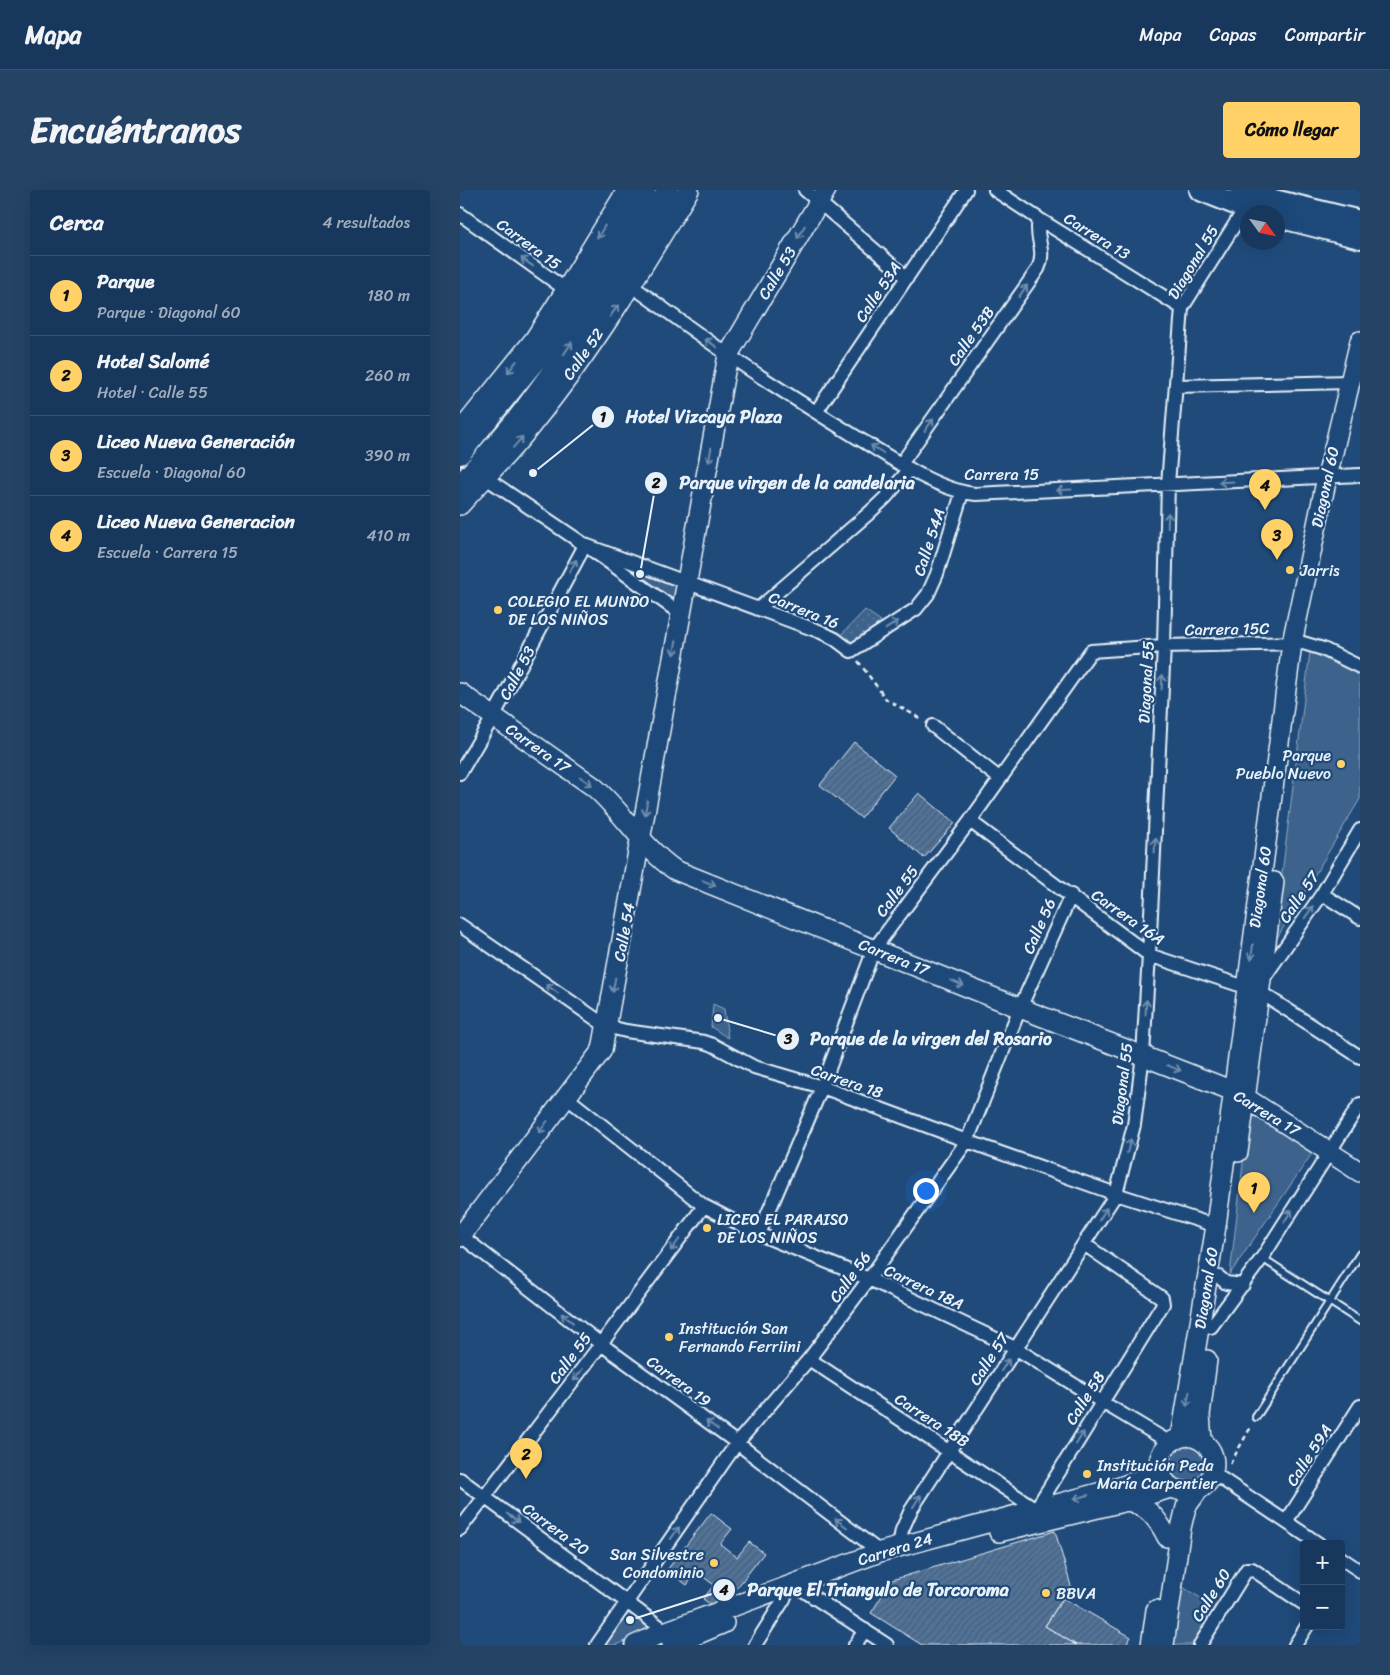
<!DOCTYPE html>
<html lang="es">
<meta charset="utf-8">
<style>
:root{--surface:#17385c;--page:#244365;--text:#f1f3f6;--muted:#9eacbb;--line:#365272;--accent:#ffd166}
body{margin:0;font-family:Sriracha,sans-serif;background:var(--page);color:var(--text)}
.controls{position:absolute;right:15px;bottom:15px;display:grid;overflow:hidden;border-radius:5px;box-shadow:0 5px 20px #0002}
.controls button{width:45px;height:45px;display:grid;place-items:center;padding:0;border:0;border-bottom:1px solid var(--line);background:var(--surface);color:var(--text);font:25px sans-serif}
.compass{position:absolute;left:780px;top:15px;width:45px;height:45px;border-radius:50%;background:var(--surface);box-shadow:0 5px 20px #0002;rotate:123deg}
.you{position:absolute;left:465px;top:1000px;width:18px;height:18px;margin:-12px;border:4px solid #fff;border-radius:50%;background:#1a73e8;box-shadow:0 0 0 8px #1a73e833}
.badge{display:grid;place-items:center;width:32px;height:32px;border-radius:50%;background:var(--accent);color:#111;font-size:16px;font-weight:700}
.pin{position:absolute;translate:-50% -41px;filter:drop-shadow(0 1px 2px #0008)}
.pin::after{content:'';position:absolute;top:26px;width:18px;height:15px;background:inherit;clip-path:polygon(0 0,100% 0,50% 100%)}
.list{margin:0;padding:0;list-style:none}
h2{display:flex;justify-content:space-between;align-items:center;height:65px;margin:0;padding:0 20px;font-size:21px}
h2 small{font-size:16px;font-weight:400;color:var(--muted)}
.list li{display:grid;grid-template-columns:32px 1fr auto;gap:15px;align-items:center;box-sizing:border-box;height:80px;padding:0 20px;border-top:1px solid var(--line)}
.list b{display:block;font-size:19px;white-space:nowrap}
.list p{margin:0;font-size:16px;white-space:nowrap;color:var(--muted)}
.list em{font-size:16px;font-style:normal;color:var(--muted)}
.map{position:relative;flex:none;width:900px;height:1455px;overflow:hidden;border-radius:5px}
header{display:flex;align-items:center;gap:30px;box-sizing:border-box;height:70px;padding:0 25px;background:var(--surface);border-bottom:1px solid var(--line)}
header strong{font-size:24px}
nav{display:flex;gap:28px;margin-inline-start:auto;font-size:18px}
.intro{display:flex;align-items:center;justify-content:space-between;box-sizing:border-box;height:120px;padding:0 30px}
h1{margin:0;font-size:35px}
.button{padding:12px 22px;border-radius:5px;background:var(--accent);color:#111;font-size:18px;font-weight:700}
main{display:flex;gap:30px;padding:0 30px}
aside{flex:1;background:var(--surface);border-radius:5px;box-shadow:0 5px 20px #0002}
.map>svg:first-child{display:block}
</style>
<header>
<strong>Mapa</strong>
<nav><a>Mapa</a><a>Capas</a><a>Compartir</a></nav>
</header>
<div class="intro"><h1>Encuéntranos</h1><a class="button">Cómo llegar</a></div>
<main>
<aside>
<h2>Cerca<small>4 resultados</small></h2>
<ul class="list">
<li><span class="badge">1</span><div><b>Parque</b><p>Parque · Diagonal 60</p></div><em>180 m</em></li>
<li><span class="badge">2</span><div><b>Hotel Salomé</b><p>Hotel · Calle 55</p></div><em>260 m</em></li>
<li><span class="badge">3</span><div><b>Liceo Nueva Generación</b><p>Escuela · Diagonal 60</p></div><em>390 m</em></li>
<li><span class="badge">4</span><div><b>Liceo Nueva Generacion</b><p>Escuela · Carrera 15</p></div><em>410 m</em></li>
</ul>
</aside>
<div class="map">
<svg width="900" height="1455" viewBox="0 0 900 1455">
<defs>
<pattern id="garden-dots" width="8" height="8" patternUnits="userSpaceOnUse" patternTransform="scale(1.25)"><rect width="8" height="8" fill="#3c628c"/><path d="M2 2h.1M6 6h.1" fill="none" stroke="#58799d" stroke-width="1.8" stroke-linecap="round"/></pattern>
<pattern id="building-hatch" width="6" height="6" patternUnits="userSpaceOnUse" patternTransform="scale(1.25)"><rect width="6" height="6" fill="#517399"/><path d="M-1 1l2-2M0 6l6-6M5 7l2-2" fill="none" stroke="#4c5e72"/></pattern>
</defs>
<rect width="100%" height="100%" fill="#1f4a7a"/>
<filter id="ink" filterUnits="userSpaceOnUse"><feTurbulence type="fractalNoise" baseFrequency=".02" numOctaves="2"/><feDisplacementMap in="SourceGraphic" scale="10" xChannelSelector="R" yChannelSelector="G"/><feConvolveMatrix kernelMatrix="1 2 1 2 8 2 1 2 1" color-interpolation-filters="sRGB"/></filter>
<g filter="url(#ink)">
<path fill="#3c628c" stroke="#92aac2" d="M157,373L218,396L214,413Z
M850,462L900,485V609L813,755Z
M253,814L264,819L268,848L251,837Z
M789,923L853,962L770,1084Z
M707 1274a19 19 0 1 1 38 0a19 19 0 1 1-38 0Z
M719,1395L761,1420L739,1455H712Z
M166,1420L198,1440L155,1455H142Z"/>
<path fill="url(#garden-dots)" stroke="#92aac2" d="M405,420L421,431L391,457L379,447Z"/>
<path fill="url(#building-hatch)" stroke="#e8f1f8" d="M394,552L435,585L401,628L360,595Z
M459,603L495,633L464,668L429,638Z
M251,1323L272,1339L260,1354L277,1367L289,1352L304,1363L259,1421L243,1409L254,1395L237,1382L227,1395L207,1380Z
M595,1341L611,1396L585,1436L616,1455H462L411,1423L432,1390Z
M603,1408L671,1447L666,1455H616L585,1436Z"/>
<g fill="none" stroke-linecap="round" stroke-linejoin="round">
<defs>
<path id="lane" d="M802,1068L900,1131
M796,1227L900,1064"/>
<path id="street" d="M345,0L447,88
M535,0L579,29L722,118
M0,24L112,104
M165,91C199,115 232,140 267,164C310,194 356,222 401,250C433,269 478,301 516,304L900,285
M716,196L890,192
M356,222L506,0
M441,274L578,79C587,58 574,50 579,29
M20,284L125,355L361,442L375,449L391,461L456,419L468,404L477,384L502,303
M298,419L408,324L425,308L450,279
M473,536L539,588
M0,583L33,527L125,355L221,424
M510,631L689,765L800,802L900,867
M862,704L900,728
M0,735L146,836L166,841L244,852L253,855L294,877L362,897L507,951L656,1004L756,1036
M803,789L862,704L900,640
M106,907L244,1016L299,1044L409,1089L555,1158L642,1212L709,1252
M299,1044L362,897L414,759L510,631L631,461L704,456L843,453L863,459L900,477
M0,1045L141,1154L277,1253L420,1362
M759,1087L766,1093L783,1095
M751,1137L802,1068L900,914
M349,1169L576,1319L703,1114L702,1108L624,1054
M753,1283L859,1354
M0,1289L211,1445
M826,1332L900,1216
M0,1339L141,1154L244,1016
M439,1356L442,1340L451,1320L656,1004L674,935L683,865L689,765L704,456L708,294L722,118L789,12
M881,1368L900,1381
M335,1395L427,1455
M137,1455L277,1253L349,1169L409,1089L507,951L560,818L611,705
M295,1455L324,1409L329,1396
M395,1455L405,1440
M740,1455L787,1379H792L844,1414
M835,1455L847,1436"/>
<path id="secondary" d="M0,242L74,150L106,100L167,0
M0,315C24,288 51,262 73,233C132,160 181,80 229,0
M0,503L134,597C163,622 183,658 215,680L560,818L773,901L786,908L900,982
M778,962L814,692
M0,1047L142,860L268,165L366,0
M728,1246C768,1252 758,1307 723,1301C714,1300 709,1297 704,1290C691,1270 706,1248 728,1246Z
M721,1247L756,1036L832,453L867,287L900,151
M742,1250L740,1225L747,1170
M667,1311C687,1315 698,1329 707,1347
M539,1342L667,1311L711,1298
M175,1455L207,1441L420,1362L660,1297L676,1291L699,1278
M212,1455L264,1433
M691,1455L696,1420
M704,1455L721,1338L726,1317L739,1299"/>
<path id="primary" d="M740,0L785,18L800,22
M781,0L794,5L900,31
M818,27L900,48
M0,264L87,156L120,109L185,0
M0,295C22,270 44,246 64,220C117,150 163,75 208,0"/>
</defs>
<use href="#lane" stroke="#e8f1f8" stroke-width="10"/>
<use href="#street" stroke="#e8f1f8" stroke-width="16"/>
<use href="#secondary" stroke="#e8f1f8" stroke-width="22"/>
<use href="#primary" stroke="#e8f1f8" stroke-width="24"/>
<path stroke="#e8f1f8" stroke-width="2.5" stroke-dasharray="5 4" stroke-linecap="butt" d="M398,471L426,509L463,530
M770,1274L792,1235"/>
<use href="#lane" stroke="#1f4a7a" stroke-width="6"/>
<use href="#street" stroke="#1f4a7a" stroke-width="12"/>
<use href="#secondary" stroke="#1f4a7a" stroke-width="19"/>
<use href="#primary" stroke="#1f4a7a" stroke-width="20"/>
</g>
<defs><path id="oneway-shaft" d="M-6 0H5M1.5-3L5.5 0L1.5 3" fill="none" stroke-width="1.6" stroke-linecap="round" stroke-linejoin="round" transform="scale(1.25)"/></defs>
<g stroke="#6f8dac">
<use href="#oneway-shaft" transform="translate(141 42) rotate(121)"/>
<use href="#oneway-shaft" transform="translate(341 42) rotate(121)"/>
<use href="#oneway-shaft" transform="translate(67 72) rotate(-144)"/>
<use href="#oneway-shaft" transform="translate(563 101) rotate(-55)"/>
<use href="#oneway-shaft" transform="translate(154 121) rotate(-55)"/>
<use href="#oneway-shaft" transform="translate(251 153) rotate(-144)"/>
<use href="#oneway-shaft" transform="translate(108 158) rotate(-56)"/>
<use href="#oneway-shaft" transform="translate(52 177) rotate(128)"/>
<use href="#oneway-shaft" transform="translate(469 235) rotate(-55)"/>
<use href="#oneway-shaft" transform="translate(58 252) rotate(-49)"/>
<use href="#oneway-shaft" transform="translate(417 259) rotate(-148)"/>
<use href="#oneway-shaft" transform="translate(250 265) rotate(100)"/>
<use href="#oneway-shaft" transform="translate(766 292) rotate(177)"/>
<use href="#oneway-shaft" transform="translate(604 300) rotate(177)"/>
<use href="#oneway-shaft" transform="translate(708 330) rotate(-88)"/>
<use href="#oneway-shaft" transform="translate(113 376) rotate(-62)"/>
<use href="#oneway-shaft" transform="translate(432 435) rotate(-33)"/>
<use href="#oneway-shaft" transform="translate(215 458) rotate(100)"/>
<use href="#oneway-shaft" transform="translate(702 492) rotate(-87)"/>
<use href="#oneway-shaft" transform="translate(126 591) rotate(35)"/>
<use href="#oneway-shaft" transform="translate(186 618) rotate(100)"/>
<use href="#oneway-shaft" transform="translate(695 655) rotate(-87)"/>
<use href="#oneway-shaft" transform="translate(249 693) rotate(22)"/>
<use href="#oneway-shaft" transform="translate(849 722) rotate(-55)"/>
<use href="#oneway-shaft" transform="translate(792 762) rotate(98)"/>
<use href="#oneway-shaft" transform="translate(497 793) rotate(22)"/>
<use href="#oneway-shaft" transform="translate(154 795) rotate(100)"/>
<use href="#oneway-shaft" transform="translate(92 799) rotate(-145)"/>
<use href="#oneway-shaft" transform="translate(686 817) rotate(-86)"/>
<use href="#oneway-shaft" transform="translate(714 878) rotate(22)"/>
<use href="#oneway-shaft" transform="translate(83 937) rotate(127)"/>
<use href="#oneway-shaft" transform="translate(669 956) rotate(-75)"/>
<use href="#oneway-shaft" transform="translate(643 1024) rotate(-58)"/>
<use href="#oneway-shaft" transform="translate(828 1026) rotate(-58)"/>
<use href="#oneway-shaft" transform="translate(215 1055) rotate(127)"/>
<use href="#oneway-shaft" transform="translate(107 1128) rotate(-142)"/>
<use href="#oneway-shaft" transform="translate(545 1175) rotate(-57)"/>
<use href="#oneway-shaft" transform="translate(118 1185) rotate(127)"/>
<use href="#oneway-shaft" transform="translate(728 1209) rotate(101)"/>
<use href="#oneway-shaft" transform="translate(252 1235) rotate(-144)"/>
<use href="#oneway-shaft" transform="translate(620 1248) rotate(-58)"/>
<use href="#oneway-shaft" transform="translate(621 1307) rotate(165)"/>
<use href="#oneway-shaft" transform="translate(457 1311) rotate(-57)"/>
<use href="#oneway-shaft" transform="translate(53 1328) rotate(36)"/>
<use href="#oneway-shaft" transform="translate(381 1333) rotate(-143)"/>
<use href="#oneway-shaft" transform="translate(215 1343) rotate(-55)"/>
</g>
</g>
<g fill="#ffd166" stroke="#1f4a7a" stroke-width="2">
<circle cx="830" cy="380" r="5"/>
<circle cx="38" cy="420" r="5"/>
<circle cx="881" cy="574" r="5"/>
<circle cx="247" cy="1038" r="5"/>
<circle cx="209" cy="1147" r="5"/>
<circle cx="627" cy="1284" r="5"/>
<circle cx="254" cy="1373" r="5"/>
<circle cx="586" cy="1403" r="5"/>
</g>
<g text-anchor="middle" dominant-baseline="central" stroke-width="4.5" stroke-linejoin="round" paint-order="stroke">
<g font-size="16" fill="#e8f1f8" stroke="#1f4a7a">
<text transform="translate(637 46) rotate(32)">Carrera 13</text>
<text transform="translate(69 54) rotate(36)">Carrera 15</text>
<text transform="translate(733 72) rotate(-59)">Diagonal 55</text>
<text transform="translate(317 83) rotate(-59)">Calle 53</text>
<text transform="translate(418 102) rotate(-56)">Calle 53A</text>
<text transform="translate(511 146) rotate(-55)">Calle 53B</text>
<text transform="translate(123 164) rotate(-55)">Calle 52</text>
<text x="542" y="284">Carrera 15</text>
<text transform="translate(865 297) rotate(-78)">Diagonal 60</text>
<text transform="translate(469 352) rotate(-72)">Calle 54A</text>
<text transform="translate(344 420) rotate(22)">Carrera 16</text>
<text transform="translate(767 439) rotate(-1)">Carrera 15C</text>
<text transform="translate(57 483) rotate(-62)">Calle 53</text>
<text transform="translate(686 492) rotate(-87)">Diagonal 55</text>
<text transform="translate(78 558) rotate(35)">Carrera 17</text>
<text transform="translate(800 697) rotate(-82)">Diagonal 60</text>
<text transform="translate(437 701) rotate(-53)">Calle 55</text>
<text transform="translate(839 707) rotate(-56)">Calle 57</text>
<text transform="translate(668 727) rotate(35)">Carrera 16A</text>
<text transform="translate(579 736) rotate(-66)">Calle 56</text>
<text transform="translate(164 742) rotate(-80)">Calle 54</text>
<text transform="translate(434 767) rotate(22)">Carrera 17</text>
<text transform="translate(387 891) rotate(19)">Carrera 18</text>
<text transform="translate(662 894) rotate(-83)">Diagonal 55</text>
<text transform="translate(807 923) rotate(31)">Carrera 17</text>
<text transform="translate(390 1087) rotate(-54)">Calle 56</text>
<text transform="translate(464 1097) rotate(25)">Carrera 18A</text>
<text transform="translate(746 1098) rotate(-81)">Diagonal 60</text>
<text transform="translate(110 1168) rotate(-53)">Calle 55</text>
<text transform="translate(529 1169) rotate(-57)">Calle 57</text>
<text transform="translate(219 1191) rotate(36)">Carrera 19</text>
<text transform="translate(625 1208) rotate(-58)">Calle 58</text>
<text transform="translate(472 1230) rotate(33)">Carrera 18B</text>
<text transform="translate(849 1265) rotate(-57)">Calle 59A</text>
<text transform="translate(96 1339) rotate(36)">Carrera 20</text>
<text transform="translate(435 1359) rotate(-17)">Carrera 24</text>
<text transform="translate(751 1405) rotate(-58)">Calle 60</text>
</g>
<g font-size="16" fill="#e8f1f8" stroke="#1f4a7a" text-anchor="start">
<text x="840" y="380">Jarris</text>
<text x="48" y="411">COLEGIO EL MUNDO<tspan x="48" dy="18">DE LOS NIÑOS</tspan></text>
<text x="871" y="565" text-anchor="end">Parque<tspan x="871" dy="18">Pueblo Nuevo</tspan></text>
<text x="257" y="1029">LICEO EL PARAISO<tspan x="257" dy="18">DE LOS NIÑOS</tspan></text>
<text x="219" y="1138">Institución San<tspan x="219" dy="18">Fernando Ferriini</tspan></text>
<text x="637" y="1275">Institución Peda<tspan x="637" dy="18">María Carpentier</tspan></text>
<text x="244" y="1364" text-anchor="end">San Silvestre<tspan x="244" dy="18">Condominio</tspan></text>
<text x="596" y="1403">BBVA</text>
</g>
</g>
<path fill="none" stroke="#e8f1f8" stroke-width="2" d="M73 283L143 227M180 384L196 293M258 828L328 849M170 1430L264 1400"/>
<g fill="#e8f1f8" stroke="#1f4a7a" stroke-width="2">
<circle cx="73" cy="283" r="5"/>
<circle cx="180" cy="384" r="5"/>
<circle cx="258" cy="828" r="5"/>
<circle cx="170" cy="1430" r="5"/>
<circle cx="143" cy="227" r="12"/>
<circle cx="196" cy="293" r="12"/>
<circle cx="328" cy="849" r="12"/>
<circle cx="264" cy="1400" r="12"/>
</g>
<g font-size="15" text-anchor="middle" font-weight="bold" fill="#111">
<text x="143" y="232">1</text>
<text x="196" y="298">2</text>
<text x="328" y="854">3</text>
<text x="264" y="1405">4</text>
</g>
<g font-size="18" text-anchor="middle" font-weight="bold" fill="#e8f1f8" stroke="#1f4a7a" stroke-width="4.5" stroke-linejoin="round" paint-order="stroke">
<text x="244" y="233">Hotel Vizcaya Plaza</text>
<text x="337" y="299">Parque virgen de la candelaria</text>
<text x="471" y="855">Parque de la virgen del Rosario</text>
<text x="418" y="1406">Parque El Triangulo de Torcoroma</text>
</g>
</svg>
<div class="controls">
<button>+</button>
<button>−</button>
</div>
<svg class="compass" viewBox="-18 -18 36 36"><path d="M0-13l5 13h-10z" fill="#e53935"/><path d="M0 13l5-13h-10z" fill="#9eacbb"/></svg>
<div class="you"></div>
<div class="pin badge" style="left:794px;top:1023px">1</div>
<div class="pin badge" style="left:66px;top:1289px">2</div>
<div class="pin badge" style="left:817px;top:370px">3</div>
<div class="pin badge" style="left:805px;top:320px">4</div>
</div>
</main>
